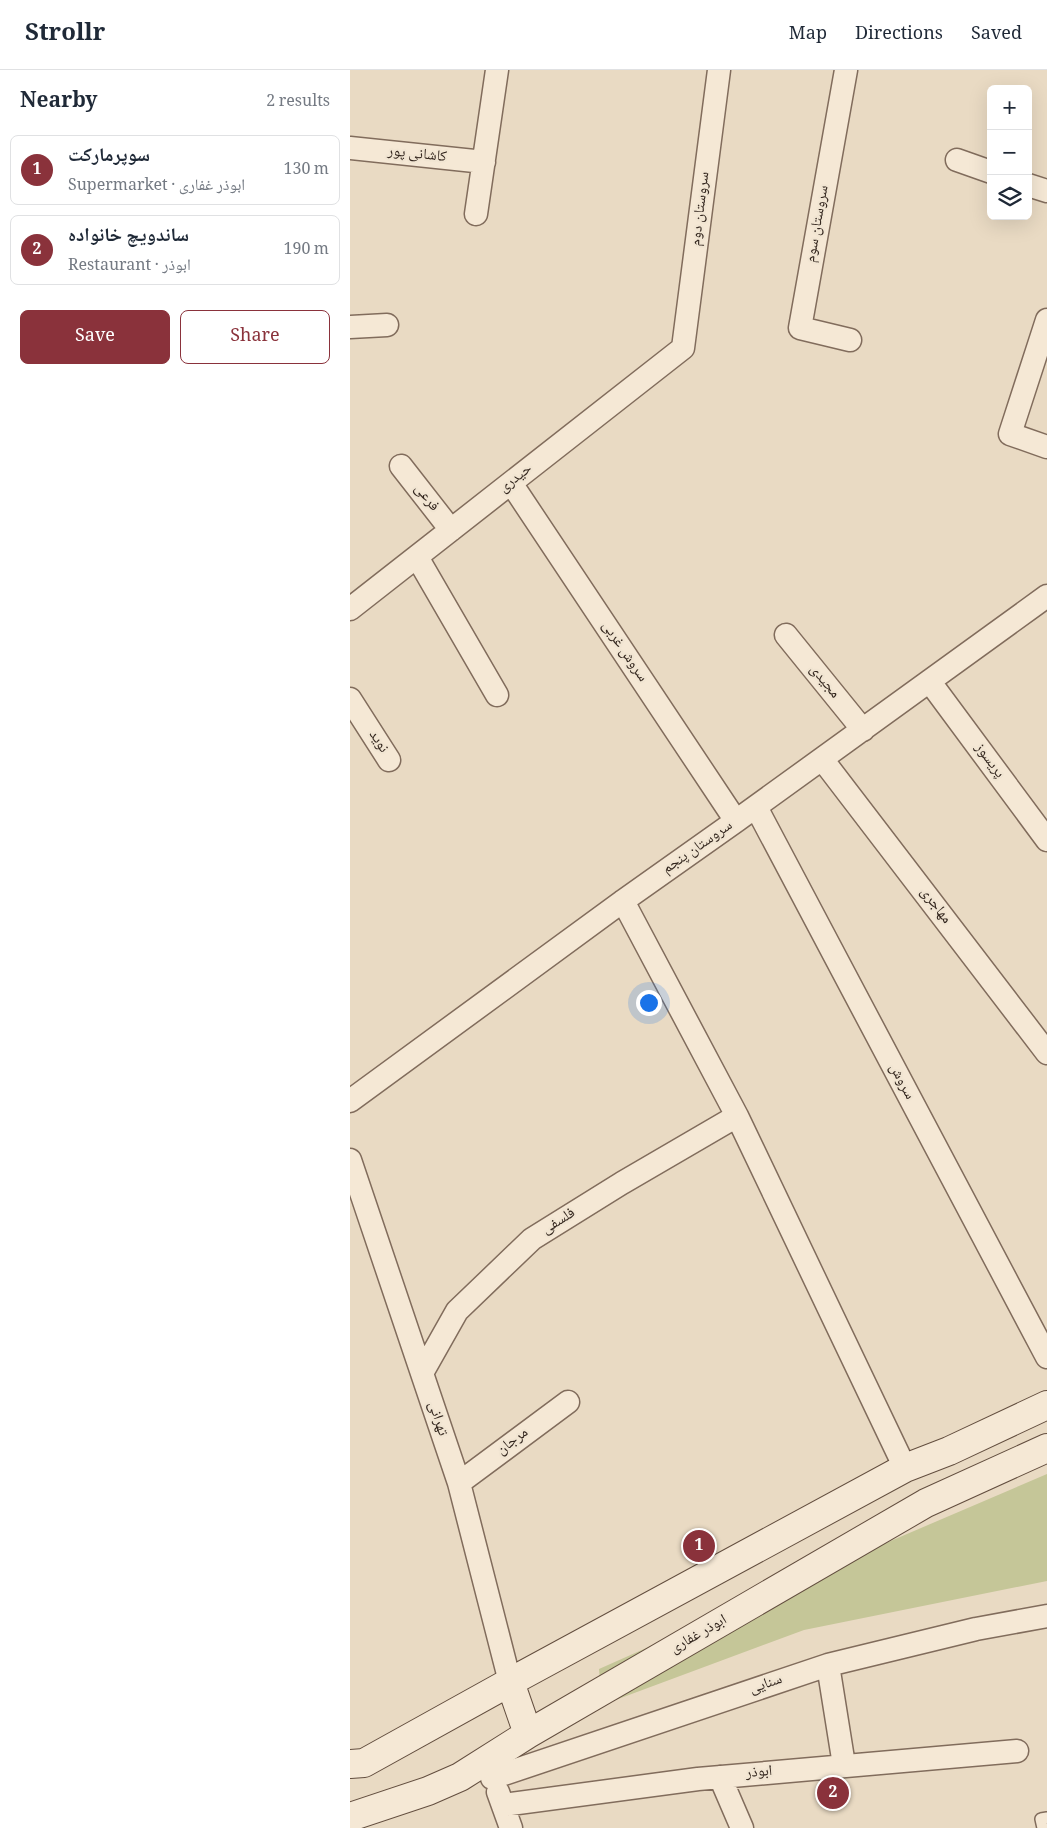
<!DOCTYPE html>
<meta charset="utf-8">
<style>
:root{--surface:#fff;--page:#f6f6f7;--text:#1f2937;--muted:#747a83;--line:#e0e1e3;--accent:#8a323b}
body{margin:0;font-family:Georgia,"Noto Naskh Arabic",serif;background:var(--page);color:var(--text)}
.controls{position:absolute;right:15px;top:15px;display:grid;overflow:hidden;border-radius:8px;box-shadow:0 5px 20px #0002}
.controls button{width:45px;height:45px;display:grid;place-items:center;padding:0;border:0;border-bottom:1px solid var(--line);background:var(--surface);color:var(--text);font:25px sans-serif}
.you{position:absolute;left:298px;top:932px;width:18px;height:18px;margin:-12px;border:4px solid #fff;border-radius:50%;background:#1a73e8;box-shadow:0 0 0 8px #1a73e833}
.badge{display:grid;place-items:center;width:32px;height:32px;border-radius:50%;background:var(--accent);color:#fff;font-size:16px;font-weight:700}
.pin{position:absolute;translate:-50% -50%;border:2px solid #fff;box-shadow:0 1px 5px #0006}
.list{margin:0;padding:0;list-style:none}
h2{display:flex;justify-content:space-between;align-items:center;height:65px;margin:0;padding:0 20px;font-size:21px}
h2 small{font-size:16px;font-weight:400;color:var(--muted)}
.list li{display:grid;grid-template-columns:32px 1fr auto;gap:15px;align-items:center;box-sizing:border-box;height:70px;margin:0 10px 10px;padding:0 10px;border:1px solid var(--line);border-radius:8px}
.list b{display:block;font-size:19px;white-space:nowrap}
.list p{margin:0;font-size:16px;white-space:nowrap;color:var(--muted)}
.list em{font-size:16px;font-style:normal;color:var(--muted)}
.actions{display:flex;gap:10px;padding:15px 20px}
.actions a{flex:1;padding:11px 0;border:1px solid var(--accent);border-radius:8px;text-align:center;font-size:18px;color:var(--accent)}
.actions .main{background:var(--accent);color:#fff}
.icon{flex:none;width:28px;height:28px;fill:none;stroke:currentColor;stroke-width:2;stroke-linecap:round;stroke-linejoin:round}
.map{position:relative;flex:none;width:697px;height:1758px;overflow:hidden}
header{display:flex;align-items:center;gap:30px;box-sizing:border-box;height:70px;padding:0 25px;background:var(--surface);border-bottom:1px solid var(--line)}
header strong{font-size:24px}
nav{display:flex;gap:28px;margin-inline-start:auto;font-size:18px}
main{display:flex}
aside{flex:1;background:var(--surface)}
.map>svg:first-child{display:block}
</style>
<header>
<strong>Strollr</strong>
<nav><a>Map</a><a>Directions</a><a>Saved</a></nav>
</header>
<main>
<aside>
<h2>Nearby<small>2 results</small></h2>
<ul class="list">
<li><span class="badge">1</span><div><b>سوپرمارکت</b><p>Supermarket · ابوذر غفاری</p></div><em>130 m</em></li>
<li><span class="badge">2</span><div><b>ساندویچ خانواده</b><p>Restaurant · ابوذر</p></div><em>190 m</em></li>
</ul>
<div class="actions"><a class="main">Save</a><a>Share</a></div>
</aside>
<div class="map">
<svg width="697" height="1758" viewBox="0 0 697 1758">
<rect width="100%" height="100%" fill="#e9dac3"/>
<path fill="#c5c698" d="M697,1404V1511L454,1560L252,1635L249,1599L445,1512Z"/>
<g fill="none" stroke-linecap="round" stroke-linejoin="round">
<defs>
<path id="service" d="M693,1758L691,1749L697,1748"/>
<path id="minor" d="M496,0L450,258L500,270
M0,78L134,92
M607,90L641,102
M678,115L697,121
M126,144L147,0
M697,250L660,364L697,377
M0,257L37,255
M51,396L101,460
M161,413L386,751
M67,487L147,625
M0,539L333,278L369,0
M436,565L513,660
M580,612L697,770
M0,629L39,690
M472,689L697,983
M406,737L697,1287
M273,831L387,1046L555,1398
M0,1031L273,831L386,751L697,526
M0,1090L109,1413L160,1612
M72,1303L107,1241L182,1169L272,1113L387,1046
M109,1413L218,1332
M478,1595L494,1695
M370,1707L392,1758
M142,1708L478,1595L626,1559L697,1546
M148,1722L161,1758
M153,1735L348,1709L667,1681"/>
<path id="secondary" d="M160,1612L178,1664
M0,1694L14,1693L160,1612L555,1398L599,1381L697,1335
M0,1747L78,1721L110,1707L178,1664L576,1433L697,1378"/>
</defs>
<use href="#service" stroke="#816c5c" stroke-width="14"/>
<use href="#minor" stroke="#816c5c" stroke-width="25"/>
<use href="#secondary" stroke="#634e3f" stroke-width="30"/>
<use href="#service" stroke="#f5e8d5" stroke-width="11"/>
<use href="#minor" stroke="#f5e8d5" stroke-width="22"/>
<use href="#secondary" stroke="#f5e8d5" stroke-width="28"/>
</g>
<g text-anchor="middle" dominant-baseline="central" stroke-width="4.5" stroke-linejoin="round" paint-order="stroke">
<g font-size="15" fill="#33261e" stroke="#f1e5d2">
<text transform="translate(67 85) rotate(6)">کاشانی پور</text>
<text transform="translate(351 139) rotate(-83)">سروستان دوم</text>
<text transform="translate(468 154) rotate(-80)">سروستان سوم</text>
<text transform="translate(166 409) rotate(-38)">حیدری</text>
<text transform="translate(76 428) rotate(52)">فرعی</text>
<text transform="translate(274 582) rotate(56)">سروش غربی</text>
<text transform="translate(474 612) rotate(51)">مجیدی</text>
<text transform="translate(28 672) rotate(57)">نوید</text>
<text transform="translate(639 691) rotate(54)">پریسوز</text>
<text transform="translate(348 778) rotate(-35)">سروستان پنجم</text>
<text transform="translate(585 836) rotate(53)">مهاجری</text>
<text transform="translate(551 1012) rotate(62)">سروش</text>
<text transform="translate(209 1152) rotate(-32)">فلسفی</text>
<text transform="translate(87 1349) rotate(72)">تهرانی</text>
<text transform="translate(163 1372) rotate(-37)">مرجان</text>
<text transform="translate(349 1565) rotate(-30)">ابوذر غفاری</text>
<text transform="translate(416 1615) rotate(-19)">سنایی</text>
<text transform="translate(409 1703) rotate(-5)">ابوذر</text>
</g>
</g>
</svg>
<div class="controls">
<button>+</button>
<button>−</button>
<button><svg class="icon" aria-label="layers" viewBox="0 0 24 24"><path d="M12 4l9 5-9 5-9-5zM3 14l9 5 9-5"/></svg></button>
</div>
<div class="you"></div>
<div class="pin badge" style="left:349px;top:1476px">1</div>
<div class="pin badge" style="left:483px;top:1723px">2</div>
</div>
</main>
